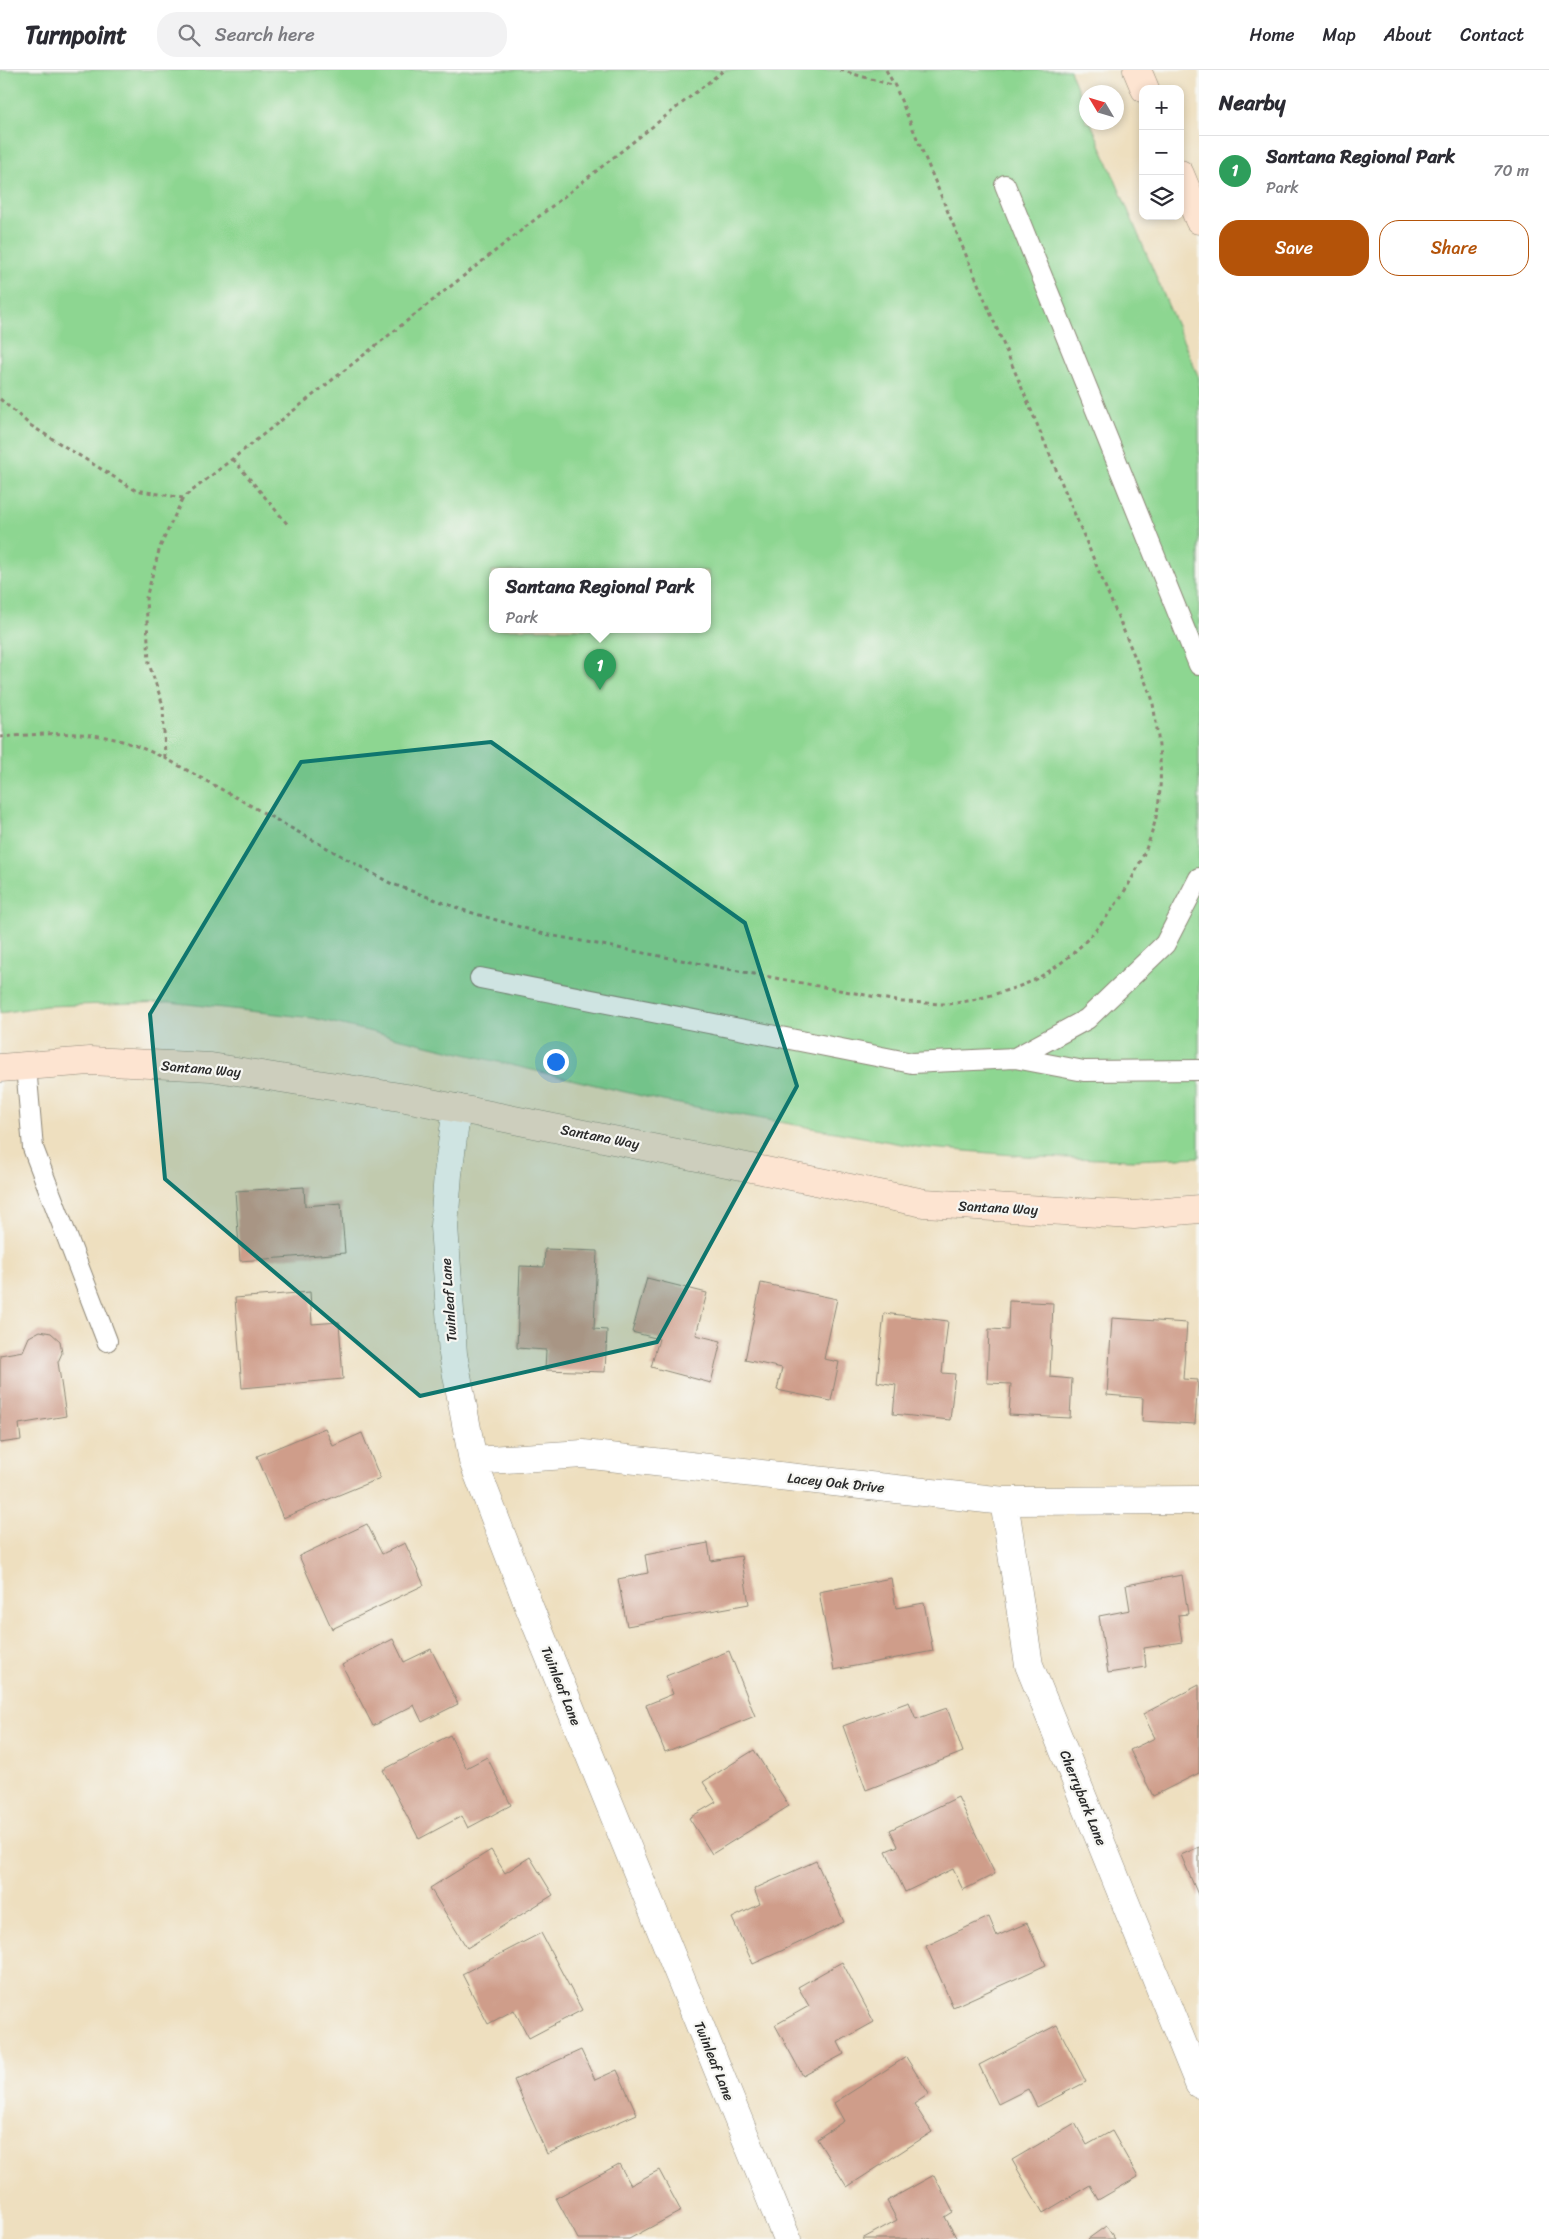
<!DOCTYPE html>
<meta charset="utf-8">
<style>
:root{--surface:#fff;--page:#f2f2f3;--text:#2b2b33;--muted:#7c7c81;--line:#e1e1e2;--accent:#b45309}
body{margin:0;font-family:Sriracha,sans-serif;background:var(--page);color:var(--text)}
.controls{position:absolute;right:15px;top:15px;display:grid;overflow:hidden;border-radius:10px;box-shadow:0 2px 8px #0003}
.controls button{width:45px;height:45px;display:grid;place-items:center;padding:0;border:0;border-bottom:1px solid var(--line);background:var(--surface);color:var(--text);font:25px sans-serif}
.compass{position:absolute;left:1079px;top:15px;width:45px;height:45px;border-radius:50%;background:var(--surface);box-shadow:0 2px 8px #0003;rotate:308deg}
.you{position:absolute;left:555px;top:991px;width:18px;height:18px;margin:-12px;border:4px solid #fff;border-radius:50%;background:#1a73e8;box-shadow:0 0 0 8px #1a73e833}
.badge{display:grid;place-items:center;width:32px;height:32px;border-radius:50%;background:var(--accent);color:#fff;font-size:16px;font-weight:700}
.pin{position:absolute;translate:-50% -41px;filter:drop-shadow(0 1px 2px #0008)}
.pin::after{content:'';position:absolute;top:26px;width:18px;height:15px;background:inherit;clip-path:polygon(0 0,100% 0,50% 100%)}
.popup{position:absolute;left:489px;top:498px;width:222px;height:65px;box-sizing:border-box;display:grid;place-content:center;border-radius:10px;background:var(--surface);filter:drop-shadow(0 1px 4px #0005);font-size:16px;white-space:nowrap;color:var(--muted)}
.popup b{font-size:19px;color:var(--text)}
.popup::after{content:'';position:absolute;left:50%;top:100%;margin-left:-10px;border:10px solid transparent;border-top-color:var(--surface)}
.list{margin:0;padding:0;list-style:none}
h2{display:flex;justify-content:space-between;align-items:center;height:65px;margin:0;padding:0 20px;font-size:21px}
h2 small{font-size:16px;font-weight:400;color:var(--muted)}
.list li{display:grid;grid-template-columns:32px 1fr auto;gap:15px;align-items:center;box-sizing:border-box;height:70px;padding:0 20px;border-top:1px solid var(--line)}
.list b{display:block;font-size:19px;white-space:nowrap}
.list p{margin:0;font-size:16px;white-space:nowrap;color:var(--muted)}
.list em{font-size:16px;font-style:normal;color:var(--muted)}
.actions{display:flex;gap:10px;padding:15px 20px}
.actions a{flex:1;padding:11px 0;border:1px solid var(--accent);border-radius:20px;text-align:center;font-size:18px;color:var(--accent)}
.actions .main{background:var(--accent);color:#fff}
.icon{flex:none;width:28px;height:28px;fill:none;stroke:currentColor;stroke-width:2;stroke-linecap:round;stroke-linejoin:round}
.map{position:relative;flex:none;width:1199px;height:2169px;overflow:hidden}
header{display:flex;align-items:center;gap:30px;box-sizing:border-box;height:70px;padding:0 25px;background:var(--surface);border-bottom:1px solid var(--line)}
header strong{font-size:24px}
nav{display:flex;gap:28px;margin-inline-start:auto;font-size:18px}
.search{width:350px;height:45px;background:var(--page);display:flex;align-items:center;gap:12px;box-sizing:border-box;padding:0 18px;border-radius:20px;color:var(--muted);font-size:19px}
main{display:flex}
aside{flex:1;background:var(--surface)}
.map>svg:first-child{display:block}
</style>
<header>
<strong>Turnpoint</strong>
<div class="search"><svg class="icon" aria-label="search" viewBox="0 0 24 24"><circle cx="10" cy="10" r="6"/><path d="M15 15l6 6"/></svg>Search here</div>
<nav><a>Home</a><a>Map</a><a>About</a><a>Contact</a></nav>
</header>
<main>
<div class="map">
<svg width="1199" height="2169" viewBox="0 0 1199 2169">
<rect width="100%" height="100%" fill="#f6f6f2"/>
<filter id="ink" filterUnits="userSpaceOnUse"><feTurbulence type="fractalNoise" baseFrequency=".02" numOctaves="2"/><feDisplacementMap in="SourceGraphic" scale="10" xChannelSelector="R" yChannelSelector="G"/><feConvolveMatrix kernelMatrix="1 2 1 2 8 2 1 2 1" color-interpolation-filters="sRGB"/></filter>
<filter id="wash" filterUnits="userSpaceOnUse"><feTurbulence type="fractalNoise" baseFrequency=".0096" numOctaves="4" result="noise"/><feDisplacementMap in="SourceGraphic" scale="20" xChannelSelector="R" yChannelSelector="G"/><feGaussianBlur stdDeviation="1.12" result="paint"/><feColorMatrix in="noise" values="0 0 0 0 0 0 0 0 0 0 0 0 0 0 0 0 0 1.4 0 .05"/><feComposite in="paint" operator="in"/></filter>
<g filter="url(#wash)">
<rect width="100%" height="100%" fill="#eedfbf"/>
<path fill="#8dd691" stroke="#5c805e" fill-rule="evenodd" d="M0,0H1070L1086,41V52L1091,53L1199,308V1087L1134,1090L1037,1087L918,1077L663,1031L313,948L169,932L46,936L0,943ZM492,501H708V559H492Z"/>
<g id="blocks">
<path fill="#cf9d8a" d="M304,1117L305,1136L341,1133L345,1183L240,1191L235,1121Z
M545,1179L597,1181L594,1259L607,1260L605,1302L545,1300L546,1280L517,1278L520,1196L544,1197Z
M647,1208L707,1223L696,1265L721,1271L711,1313L651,1297L659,1269L632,1262Z
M761,1213L837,1229L824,1289L839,1292L831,1331L777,1320L782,1298L745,1290Z
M310,1222L312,1254L339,1252L343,1309L242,1318L235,1228Z
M1009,1231L1053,1233L1050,1307L1072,1309L1070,1348L1009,1345L1011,1314L987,1313L989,1259L1008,1260Z
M884,1243L948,1251L942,1303L955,1304L950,1350L893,1344L896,1315L877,1312Z
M1112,1248L1187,1253L1183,1309L1198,1310L1195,1354L1142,1351L1143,1328L1107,1325Z
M40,1261L51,1263L60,1271L62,1283L58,1292L66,1346L19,1354L21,1370L0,1373V1285L23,1281L29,1267Z
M325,1358L333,1376L362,1363L380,1408L283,1448L257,1386Z
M367,1454L382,1484L405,1473L424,1515L332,1559L299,1486Z
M708,1473L711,1491L741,1486L749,1534L627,1556L618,1509L648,1503L645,1485Z
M1182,1505L1188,1544L1178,1545L1182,1572L1144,1578L1146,1597L1108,1603L1099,1546L1130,1540L1126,1515Z
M891,1508L896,1538L924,1533L933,1581L834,1600L819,1522Z
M393,1569L404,1592L431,1579L458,1634L422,1652L414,1635L373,1656L342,1595Z
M729,1581L755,1646L665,1682L646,1635L673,1624L666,1606Z
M1199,1615V1703L1153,1726L1130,1680L1155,1668L1143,1644Z
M909,1632L916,1649L947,1638L963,1682L866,1720L843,1656Z
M450,1665L466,1698L487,1687L511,1735L468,1758L462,1746L419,1769L383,1700Z
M754,1680L789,1736L712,1784L689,1748L716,1732L703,1712Z
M958,1727L995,1804L963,1820L953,1799L905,1822L886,1781L898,1776L890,1760Z
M1199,1777V1827L1181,1785Z
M491,1780L505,1803L530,1787L553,1825L467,1878L430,1818Z
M816,1791L844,1852L753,1894L732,1848L760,1834L754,1819Z
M989,1847L997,1866L1027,1853L1046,1895L953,1937L926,1876Z
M541,1863L582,1940L529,1968L514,1940L488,1954L462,1904Z
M842,1892L874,1952L838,1972L844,1984L803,2006L775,1955L809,1936L798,1917Z
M1057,1955L1086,2012L1037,2037L1028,2019L998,2034L979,1995Z
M581,1980L595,2010L617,2000L637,2044L547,2084L514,2010Z
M906,1987L929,2024L914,2034L932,2062L847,2117L817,2069L844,2051L834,2033Z
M1075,2053L1087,2075L1112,2061L1138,2107L1098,2130L1090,2115L1043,2143L1012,2090Z
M619,2094L631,2115L659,2100L681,2141L629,2169H578L556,2128Z
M934,2105L953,2142L945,2147L957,2169H862L897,2150L887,2131Z
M1106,2156L1115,2169H1088Z"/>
</g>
</g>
<g filter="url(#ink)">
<use href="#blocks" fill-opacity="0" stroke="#8c8575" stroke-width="1"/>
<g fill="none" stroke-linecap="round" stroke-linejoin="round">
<defs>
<path id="lane" d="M1005,115L1199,595
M480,908L912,993L1015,988L1087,949L1165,874L1199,808
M1015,988L1084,1001L1199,1000
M26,996L33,1078L107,1271"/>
<path id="street" d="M457,1038L448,1104L444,1156L453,1284L473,1391L530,1539L787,2169
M473,1391L583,1384L1004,1431L1199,1430
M1004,1431L1029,1595L1199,2014"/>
<path id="secondary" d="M1137,0L1145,19
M1180,104L1199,150
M0,998L90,991L211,997L406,1028L924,1133L1134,1145L1199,1139"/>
</defs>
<use href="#lane" stroke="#8c8575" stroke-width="22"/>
<use href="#street" stroke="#8c8575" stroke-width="29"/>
<use href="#secondary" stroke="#8c8575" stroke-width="29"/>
<path stroke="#8c8575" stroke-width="3" stroke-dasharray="4 4" stroke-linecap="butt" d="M840,0L895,16
M0,329L30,355L135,420L183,428L724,0
M233,389L289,456
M0,667C42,664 88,659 128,673C141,677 153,683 165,688L390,813L466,841L544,864L902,932C917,932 932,934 947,934C966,933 996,924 1014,918C1084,897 1151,801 1159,730C1163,695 1158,663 1152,628L895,16L886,0
M165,688L163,635L149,594L146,528L160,477L183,428"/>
<use href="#lane" stroke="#fff" stroke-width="20"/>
<use href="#street" stroke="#fff" stroke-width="28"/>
<use href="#secondary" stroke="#fde4d1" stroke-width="28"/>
</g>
</g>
<path fill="#0f766e" fill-opacity="0.2" stroke="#0f766e" stroke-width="4" stroke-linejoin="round" d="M491,672L745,853L797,1016L657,1272L420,1326L165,1109L150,944L301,692Z"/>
<g text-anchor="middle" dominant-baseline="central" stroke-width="4.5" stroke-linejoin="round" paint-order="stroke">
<g font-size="14" fill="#2b2b2b" stroke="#f6f6f2">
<text transform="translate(201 999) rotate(5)">Santana Way</text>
<text transform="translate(600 1067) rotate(11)">Santana Way</text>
<text transform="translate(998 1138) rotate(3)">Santana Way</text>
<text transform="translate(449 1230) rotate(-94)">Twinleaf Lane</text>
<text transform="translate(836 1413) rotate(6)">Lacey Oak Drive</text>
<text transform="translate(561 1616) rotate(68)">Twinleaf Lane</text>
<text transform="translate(1083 1728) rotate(68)">Cherrybark Lane</text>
<text transform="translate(714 1991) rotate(68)">Twinleaf Lane</text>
</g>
</g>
</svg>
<div class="controls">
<button>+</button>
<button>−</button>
<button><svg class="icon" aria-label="layers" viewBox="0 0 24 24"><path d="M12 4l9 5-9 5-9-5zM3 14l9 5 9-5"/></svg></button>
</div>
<svg class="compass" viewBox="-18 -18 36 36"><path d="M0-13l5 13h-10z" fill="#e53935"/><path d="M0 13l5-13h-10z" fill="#7c7c81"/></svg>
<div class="you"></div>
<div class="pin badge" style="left:600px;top:620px;background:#2e9e5b">1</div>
<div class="popup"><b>Santana Regional Park</b>Park</div>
</div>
<aside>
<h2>Nearby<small></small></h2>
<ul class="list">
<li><span class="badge" style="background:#2e9e5b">1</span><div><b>Santana Regional Park</b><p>Park</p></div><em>70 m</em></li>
</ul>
<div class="actions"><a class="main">Save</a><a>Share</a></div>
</aside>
</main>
